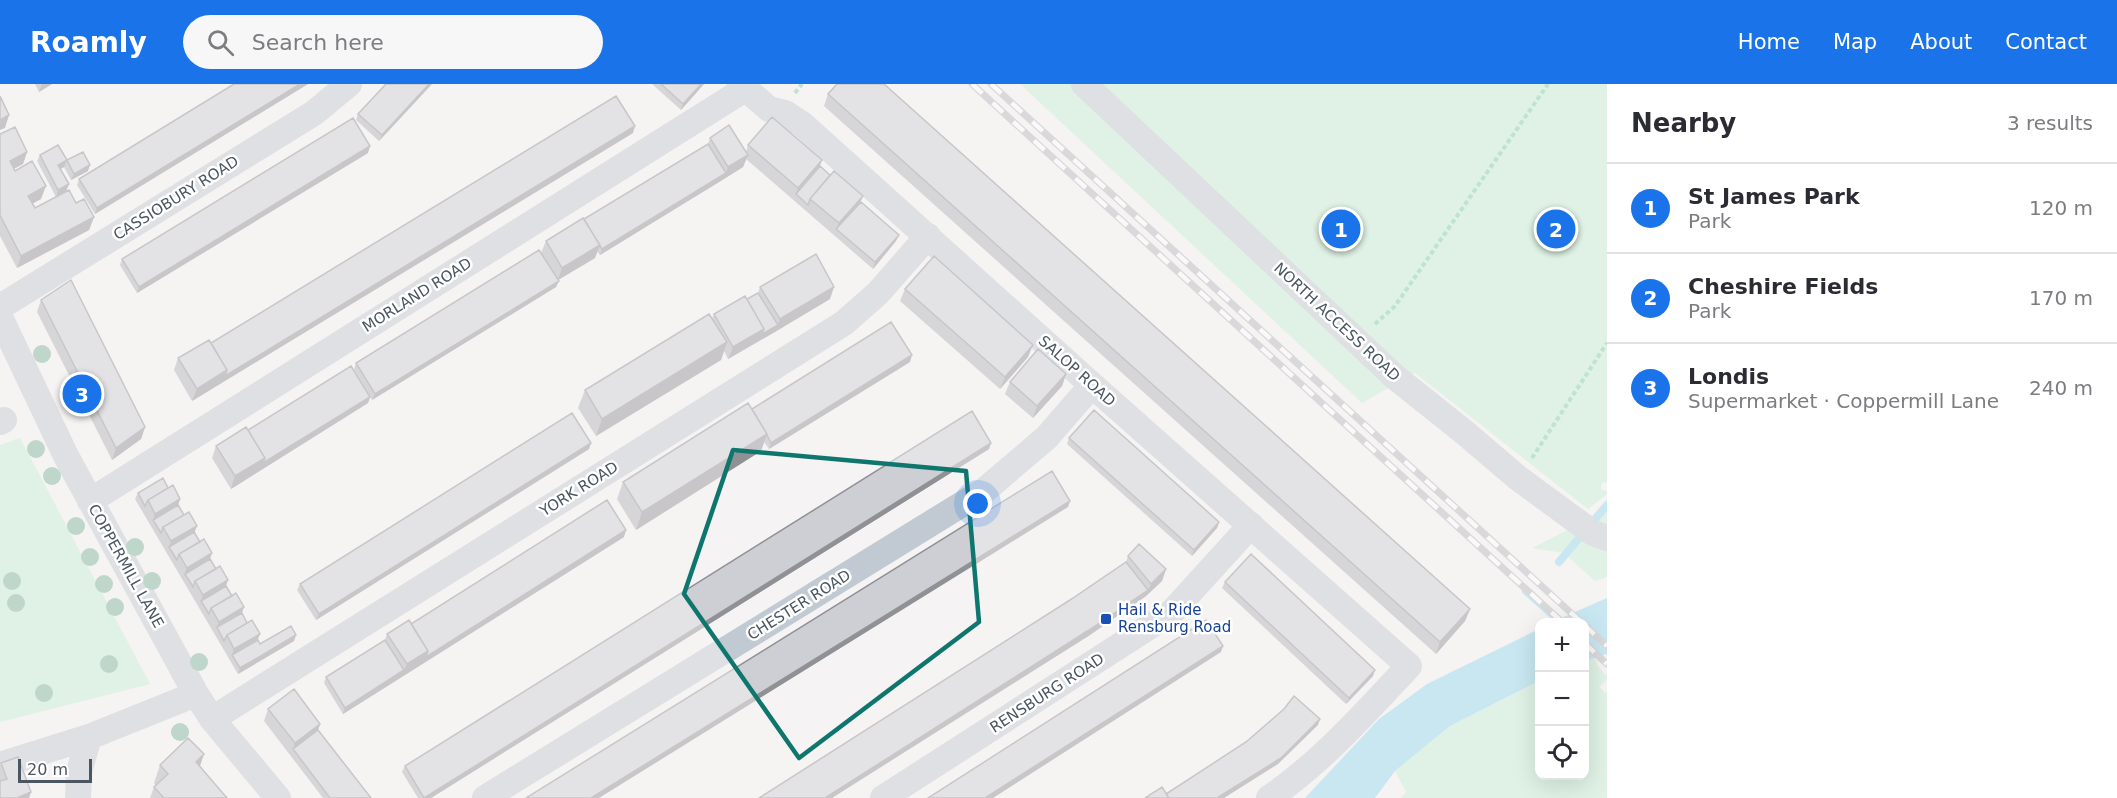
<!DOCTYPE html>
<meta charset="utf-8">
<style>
:root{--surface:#fff;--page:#f7f7f7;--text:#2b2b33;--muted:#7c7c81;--line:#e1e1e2;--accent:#1a73e8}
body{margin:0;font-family:"DejaVu Sans",sans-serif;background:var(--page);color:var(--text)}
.controls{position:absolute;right:18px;bottom:18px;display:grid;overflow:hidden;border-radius:12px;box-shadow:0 6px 24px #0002}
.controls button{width:54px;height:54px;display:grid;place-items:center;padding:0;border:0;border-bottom:2px solid var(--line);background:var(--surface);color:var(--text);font:30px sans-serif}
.scale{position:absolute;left:18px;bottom:15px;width:74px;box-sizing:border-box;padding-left:6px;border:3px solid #4a5661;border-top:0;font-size:16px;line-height:21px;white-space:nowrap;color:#4a5661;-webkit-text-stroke:4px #fff;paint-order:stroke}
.you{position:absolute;left:978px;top:420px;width:21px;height:21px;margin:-15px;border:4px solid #fff;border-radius:50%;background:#1a73e8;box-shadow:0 0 0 9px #1a73e833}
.badge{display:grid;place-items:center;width:39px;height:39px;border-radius:50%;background:var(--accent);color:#fff;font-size:20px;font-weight:700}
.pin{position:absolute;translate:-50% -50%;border:3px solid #fff;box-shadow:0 2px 6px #0006}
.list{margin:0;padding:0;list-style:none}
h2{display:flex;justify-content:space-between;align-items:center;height:78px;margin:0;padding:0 24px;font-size:26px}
h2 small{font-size:20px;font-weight:400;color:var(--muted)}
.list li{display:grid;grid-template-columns:39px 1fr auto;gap:18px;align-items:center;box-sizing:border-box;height:90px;padding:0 24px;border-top:2px solid var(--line)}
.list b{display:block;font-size:22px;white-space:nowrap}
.list p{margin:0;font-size:20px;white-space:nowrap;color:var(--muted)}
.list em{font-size:20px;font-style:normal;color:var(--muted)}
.icon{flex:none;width:33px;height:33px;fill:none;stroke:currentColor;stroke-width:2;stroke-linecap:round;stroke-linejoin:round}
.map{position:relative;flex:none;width:1607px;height:714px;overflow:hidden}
header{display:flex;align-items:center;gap:36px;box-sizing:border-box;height:84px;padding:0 30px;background:var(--accent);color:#fff}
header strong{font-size:28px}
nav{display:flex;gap:33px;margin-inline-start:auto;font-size:21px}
.search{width:420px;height:54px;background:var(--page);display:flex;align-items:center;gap:15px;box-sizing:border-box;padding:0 21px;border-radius:33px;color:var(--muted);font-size:22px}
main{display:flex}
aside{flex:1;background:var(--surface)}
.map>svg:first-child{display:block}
</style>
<header>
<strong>Roamly</strong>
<div class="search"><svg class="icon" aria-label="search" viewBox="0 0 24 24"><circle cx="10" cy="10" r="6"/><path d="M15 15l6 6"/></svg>Search here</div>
<nav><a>Home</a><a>Map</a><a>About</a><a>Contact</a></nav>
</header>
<main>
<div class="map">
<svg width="1607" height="714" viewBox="0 0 1607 714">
<rect width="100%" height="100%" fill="#f5f3f3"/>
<path fill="#c3f1d5" d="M1020,0H1607V398L1602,399L1601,405L1607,407V410L1588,425L1415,289L1362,319Z
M20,354L150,600L0,638V361Z
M1607,426V493L1595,497L1564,469L1532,464Z
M1594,574L1600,585L1607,592V595L1599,603L1607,610V714H1401L1406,708L1395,687L1450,642L1539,597L1540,692H1584L1585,577Z"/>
<path fill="#90daee" d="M1607,514V570L1585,577L1584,538H1552Z
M1539,545V597L1450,642L1395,687L1375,714H1305L1379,635L1427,600Z"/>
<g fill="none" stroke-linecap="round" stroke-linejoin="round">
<path stroke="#90daee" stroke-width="8" d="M1559,478L1607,421
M1526,507L1561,538"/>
<path stroke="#7ad0a6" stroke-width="4" stroke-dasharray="4.5 3" stroke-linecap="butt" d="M795,9L802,0
M1375,240L1395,222L1548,0
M1532,374L1607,259"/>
<path stroke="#c1cad2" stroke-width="26" d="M740,0L769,25L785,29L802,40L1092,301L1409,582C1365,629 1322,678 1269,714
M1084,0L1395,293L1464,348L1518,394L1593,449L1607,454
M0,223L314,29L349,0
M0,233L66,372L196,610L212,635L278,714
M0,338L4,336
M90,417L745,5
M212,635L844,239L878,209L928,152
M0,681L89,653
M78,714L79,688L89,653L196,610
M485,714L985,406L1047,353L1092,301
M883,714L1172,528L1251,441"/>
<defs>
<path id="rail" d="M972,0L1562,538
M991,0L1581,538
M1584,541L1607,562
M1584,559L1607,580"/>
</defs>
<use href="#rail" stroke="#b5b8bd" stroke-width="7"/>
<use href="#rail" stroke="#fff" stroke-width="4.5" stroke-dasharray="14" stroke-linecap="butt"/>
</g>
<g fill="#7bb799">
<circle cx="42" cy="270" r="9"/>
<circle cx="36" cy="365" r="9"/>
<circle cx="52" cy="392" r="9"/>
<circle cx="76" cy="442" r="9"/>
<circle cx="135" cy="463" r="9"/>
<circle cx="90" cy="473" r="9"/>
<circle cx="12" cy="497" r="9"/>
<circle cx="152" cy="497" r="9"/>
<circle cx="104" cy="500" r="9"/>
<circle cx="16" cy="519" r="9"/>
<circle cx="115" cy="523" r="9"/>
<circle cx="199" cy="578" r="9"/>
<circle cx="109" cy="580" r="9"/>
<circle cx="44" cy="609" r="9"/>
<circle cx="180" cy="648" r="9"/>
</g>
<path fill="#b0b2b7" d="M35,0H52L39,8Z
M234,0H308L95,130L77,101L79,95Z
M386,0H432L379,57L356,36L358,30Z
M652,0H704L681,26Z
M828,10L1470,525L1465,537L1436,570L824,22Z
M633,49L192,317L174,286L178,274L211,259Z
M0,50L27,68L23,80L14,85L41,115L32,120L35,124L76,119L94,133L89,146L17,184L0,152Z
M710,54L746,68L748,61L822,76L820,82L861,118L896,157L873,185L746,75L743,83L600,171L597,167L595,174L558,196L556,203L372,316L354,285L356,279L541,169L546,157L584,136L708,60Z
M368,69L137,209L120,181L122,175Z
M40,71L67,76L88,87L71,96L64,83L61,85L69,100L66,107L56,113L37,77Z
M760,203L830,215L728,275L724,267L721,276L596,352L578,324L585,306L712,235L714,230L747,215L758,209Z
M905,205L1028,273L1000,305L900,217Z
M41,216L145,343L141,355L112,376L37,228Z
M910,278L769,365L764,358L761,367L636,446L617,415L623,398L752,325Z
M1066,290L1062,302L1033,334L1005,310L1010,298Z
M370,313L368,319L231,405L212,374L216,362L248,346Z
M1069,354L1219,438L1217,444L1192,472L1067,360Z
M591,359L589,365L316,536L297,506L300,500Z
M991,359L989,365L431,714H418L402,688L405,682Z
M168,404L180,415L178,421L232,512L244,523L242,529L260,560L294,557L238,590L135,415L138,409Z
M624,453L343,630L324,599L326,593L385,556L387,550Z
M1128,472L1166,485L1162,497L1146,512L1087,553L1070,516L1126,478Z
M1225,498L1373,592L1346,620L1222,504Z
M268,625L320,640L318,646L371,714H323L264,637Z
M204,670L200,682L227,714H150L154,703L156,702L154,699L160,681Z
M1,679L31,708L29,714H0V682Z"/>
<path fill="#909195" d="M42,0H52L39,8Z
M300,0H308L95,130L97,124Z
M429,0H432L379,57L382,51Z
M701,0H704L681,26L683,20Z
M9,31L5,44L0,46V36Z
M635,42L633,49L192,317L197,305Z
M370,62L368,69L137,209L139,203Z
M27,68L23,80L5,89L10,77Z
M748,71L743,83L724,95L728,83Z
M67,76L64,83L56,87L58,81Z
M822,76L817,88L796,110L798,104Z
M90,81L88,87L71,96L74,90Z
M726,89L724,95L600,171L602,165Z
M69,100L66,107L56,113L58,106Z
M46,102L41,115L24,124L28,112Z
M863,112L858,124L836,145L839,139Z
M94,133L89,146L17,184L21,172Z
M899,151L896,157L873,185L875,178Z
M600,161L595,174L558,196L562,184Z
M559,197L556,203L372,316L375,310Z
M834,203L830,215L775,248L780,235Z
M778,241L775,248L728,275L733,263L764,245Z
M727,258L721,276L596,352L602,335Z
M1033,261L1028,273L1000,305L1005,293Z
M912,271L910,278L769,365L771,359Z
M1066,290L1062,302L1033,334L1037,322Z
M370,313L368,319L231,405L235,392L265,374Z
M145,343L141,355L112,376L116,364Z
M767,350L761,367L636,446L642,428Z
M591,359L589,365L316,536L319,530Z
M991,359L989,365L431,714H424Z
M180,415L176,427L153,436L151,442L155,430Z
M1070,417L1068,423L599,714H591Z
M1219,438L1217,444L1192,472L1194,466Z
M197,442L192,454L169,463L171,457Z
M626,446L624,453L343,630L345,624L404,586L407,580Z
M212,469L208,481L185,490L182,496L187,484Z
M1166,485L1162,497L1146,512L1087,553L832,714H825L1148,506L1151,500Z
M228,496L224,508L201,517L203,511Z
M244,523L239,535L217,543L214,550L219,538Z
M1470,525L1465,537L1436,570L1440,558Z
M260,550L255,562L232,571L234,565Z
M296,551L294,557L238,590L240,584Z
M1223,562L1221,568L993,714H985Z
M1375,586L1373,592L1346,620L1349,614Z
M1320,635L1318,641L1278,680L1224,714H1217Z
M320,640L316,652L293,665L295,659Z
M204,670L198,687L196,678Z
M31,708L29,714H19V713Z"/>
<path fill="#cdcfd5" stroke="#909195" stroke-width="1.5" d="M234,0H300L97,124L79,95Z
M386,0H429L382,51L358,30Z
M661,0H701L683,20Z
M837,0H884L1470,525L1440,558L828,10Z
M0,12L9,31L0,36Z
M616,12L635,42L225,292L227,286L211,259Z
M772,33L822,76L798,104L748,61Z
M353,34L370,62L139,203L122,175Z
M729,41L748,71L728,83L710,54Z
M15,43L27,68L10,77L15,87L32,77L46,102L28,112L35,124L69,106L76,119L84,115L94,133L21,172L0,131V50Z
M708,60L726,89L602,165L584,135Z
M58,61L67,76L83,68L90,81L74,90L67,76L58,81L69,100L58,106L40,71Z
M820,82L830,91L810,115L808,121L796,110Z
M834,87L863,112L839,139L810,115Z
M861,118L899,151L875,178L836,145Z
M583,134L600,161L562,184L546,157Z
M539,166L559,197L375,310L356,279Z
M816,170L834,203L780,235L760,203Z
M934,172L1033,261L1005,293L905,205Z
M71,196L145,343L116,364L41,216Z
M758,209L778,241L762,250L764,245L747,215Z
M745,212L764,245L733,263L714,230Z
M709,230L727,258L602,335L585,306Z
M891,238L912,271L771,359L767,351V350L752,325Z
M209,256L227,286L197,305L178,274Z
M1038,265L1066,290L1037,322L1010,298Z
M351,282L370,313L263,379L265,374L248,346Z
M748,319L767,350L642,428L623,398Z
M1094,326L1219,438L1194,466L1069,354Z
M972,327L991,359L424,714L405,682Z
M572,329L591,359L319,530L300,500Z
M246,343L265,374L235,392L216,362Z
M1052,387L1070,417L591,714H526Z
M163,394L168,404L148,416L145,422L138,409Z
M173,401L180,415L155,430L148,416Z
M607,416L626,446L426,573L428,567L411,540Z
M178,421L184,431L163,443L161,449L153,436Z
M189,428L197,442L171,457L163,443Z
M194,448L200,458L179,470L177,476L169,463Z
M204,455L212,469L187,484L179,470Z
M1139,460L1166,485L1151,500L1128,472Z
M1251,470L1375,586L1349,614L1225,498Z
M210,475L216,485L195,497L193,503L185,490Z
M1126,478L1148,506L1089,546L825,714H759L1070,516Z
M220,482L228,496L203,511L195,497Z
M226,502L232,512L211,524L209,530L201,517Z
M236,509L244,523L219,538L211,524Z
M242,529L247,539L227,551L224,557L217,543Z
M252,536L260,550L234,565L227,551Z
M409,536L428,567L407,580L387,550Z
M1206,536L1223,562L985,714H928Z
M291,542L296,551L240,584L232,571L258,556L260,560Z
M385,556L404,586L345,624L326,593Z
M294,605L320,640L295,659L268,625Z
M1294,612L1320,635L1281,674L1217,714H1169L1166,710L1246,658L1284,625Z
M318,646L371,714H330L293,665Z
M188,654L204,670L196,678L227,714H164L154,703L168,690L160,681Z
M18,673L31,708L19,713L20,714H0V697L7,695L1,679Z
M1162,703L1169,714H1145Z"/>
<path d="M0 0H1607V714H0ZM733,366L966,387L979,538L799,674L684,510Z" fill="#f5f3f3" fill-opacity=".55" fill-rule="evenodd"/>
<path fill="none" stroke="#0f766e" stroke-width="4.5" stroke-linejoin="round" d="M733,366L966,387L979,538L799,674L684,510Z"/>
<rect fill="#1a4fb4" stroke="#fff" stroke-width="2" x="1100" y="529" width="12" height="12" rx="3"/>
<g text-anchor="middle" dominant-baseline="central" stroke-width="5" stroke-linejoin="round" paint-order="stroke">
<g font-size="15" fill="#4a5661" stroke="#fff">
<text transform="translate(176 114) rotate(-32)">CASSIOBURY ROAD</text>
<text transform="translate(417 211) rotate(-32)">MORLAND ROAD</text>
<text transform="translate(1337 238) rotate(43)">NORTH ACCESS ROAD</text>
<text transform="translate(1077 287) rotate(42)">SALOP ROAD</text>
<text transform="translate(579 405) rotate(-32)">YORK ROAD</text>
<text transform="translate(126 482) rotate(61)">COPPERMILL LANE</text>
<text transform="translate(799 521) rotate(-32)">CHESTER ROAD</text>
<text transform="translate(1047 609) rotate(-33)">RENSBURG ROAD</text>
</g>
<g font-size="15" fill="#164399" stroke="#fff" text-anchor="start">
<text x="1118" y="526">Hail &amp; Ride<tspan x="1118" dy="17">Rensburg Road</tspan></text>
</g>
</g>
</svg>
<div class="controls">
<button>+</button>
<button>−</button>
<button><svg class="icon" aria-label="locate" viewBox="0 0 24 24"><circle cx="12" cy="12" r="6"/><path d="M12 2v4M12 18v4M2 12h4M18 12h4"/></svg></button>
</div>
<div class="scale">20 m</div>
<div class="you"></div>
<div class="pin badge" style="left:1341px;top:145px">1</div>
<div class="pin badge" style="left:1556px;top:145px">2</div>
<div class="pin badge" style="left:82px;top:310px">3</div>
</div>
<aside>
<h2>Nearby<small>3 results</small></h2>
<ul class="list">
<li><span class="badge">1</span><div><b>St James Park</b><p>Park</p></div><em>120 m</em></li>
<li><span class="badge">2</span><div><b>Cheshire Fields</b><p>Park</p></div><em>170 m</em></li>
<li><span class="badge">3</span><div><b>Londis</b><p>Supermarket · Coppermill Lane</p></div><em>240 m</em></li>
</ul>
</aside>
</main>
